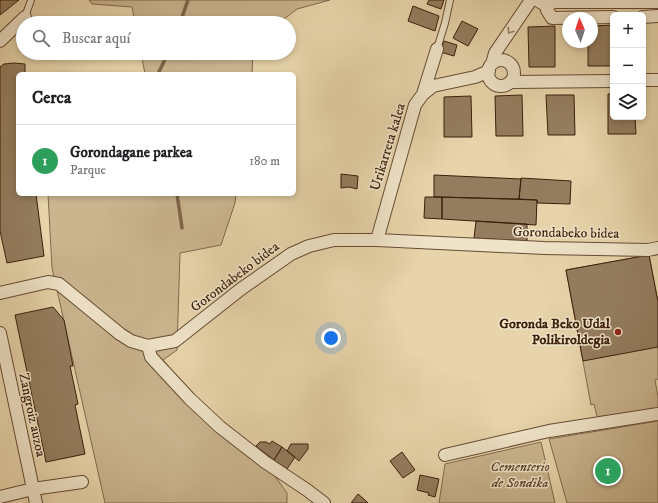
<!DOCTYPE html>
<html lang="es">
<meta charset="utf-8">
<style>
:root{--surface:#fff;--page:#f2f2f2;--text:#202124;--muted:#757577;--line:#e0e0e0;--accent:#b45309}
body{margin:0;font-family:"IM FELL DW Pica",serif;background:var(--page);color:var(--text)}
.controls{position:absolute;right:12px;top:12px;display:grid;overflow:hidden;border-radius:6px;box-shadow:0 2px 6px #0003}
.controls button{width:36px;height:36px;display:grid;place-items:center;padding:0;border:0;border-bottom:1px solid var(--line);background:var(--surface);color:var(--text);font:20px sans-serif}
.compass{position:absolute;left:562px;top:12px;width:36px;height:36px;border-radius:50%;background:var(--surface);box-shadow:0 2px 6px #0003;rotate:357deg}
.you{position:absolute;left:331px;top:338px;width:14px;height:14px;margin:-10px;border:3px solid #fff;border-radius:50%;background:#1a73e8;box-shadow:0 0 0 6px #1a73e833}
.badge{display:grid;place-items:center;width:26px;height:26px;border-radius:50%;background:var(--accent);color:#fff;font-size:13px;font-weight:700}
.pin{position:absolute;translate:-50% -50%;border:2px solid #fff;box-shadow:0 1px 4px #0006}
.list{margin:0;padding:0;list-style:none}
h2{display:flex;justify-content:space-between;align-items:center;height:52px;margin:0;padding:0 16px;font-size:17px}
h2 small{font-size:13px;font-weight:400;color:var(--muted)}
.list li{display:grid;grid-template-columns:26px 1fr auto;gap:12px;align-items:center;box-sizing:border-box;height:72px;padding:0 16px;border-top:1px solid var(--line)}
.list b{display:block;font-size:15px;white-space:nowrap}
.list p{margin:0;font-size:13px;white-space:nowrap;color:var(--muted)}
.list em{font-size:13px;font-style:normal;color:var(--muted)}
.icon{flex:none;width:22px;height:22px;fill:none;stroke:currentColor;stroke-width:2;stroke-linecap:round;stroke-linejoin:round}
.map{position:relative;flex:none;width:658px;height:503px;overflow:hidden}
.search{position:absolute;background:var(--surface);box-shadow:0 2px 6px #0003;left:16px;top:16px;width:280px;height:44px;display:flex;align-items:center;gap:10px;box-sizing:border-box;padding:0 14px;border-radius:22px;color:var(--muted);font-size:15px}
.panel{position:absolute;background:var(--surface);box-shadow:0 2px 6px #0003;left:16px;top:72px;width:280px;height:124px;border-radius:6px}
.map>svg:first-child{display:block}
</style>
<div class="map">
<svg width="658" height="503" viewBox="0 0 658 503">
<rect width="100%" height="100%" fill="#e7d4aa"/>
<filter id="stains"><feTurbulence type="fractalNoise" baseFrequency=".005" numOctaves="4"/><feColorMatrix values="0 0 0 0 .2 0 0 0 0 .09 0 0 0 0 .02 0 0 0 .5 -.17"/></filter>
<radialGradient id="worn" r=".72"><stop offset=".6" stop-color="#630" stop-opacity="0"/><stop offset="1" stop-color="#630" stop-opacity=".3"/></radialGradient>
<path fill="#cab58f" stroke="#826a4d" d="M89,0H330L297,9L279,23H135L132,7L92,4Z
M141,53H253L252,74H145Z
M48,194H236L235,203L221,245L180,253L177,350L163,360L220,427L265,462L287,493V503H105L52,268Z
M649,255L658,302V379L655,380L658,397V408L598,420L594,404L591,405L566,270Z
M658,421V503H567L549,439Z
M541,442L555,503H439L445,464Z"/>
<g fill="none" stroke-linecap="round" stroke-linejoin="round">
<path stroke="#7f664a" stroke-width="3.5" d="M180,23L188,0
M158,74L168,53
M177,194L182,228"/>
</g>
<path fill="#947d5e" stroke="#3b1f0b" d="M0,0H19L0,15Z
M429,0H444L441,9L427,4Z
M413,6L439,16L435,31L408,21Z
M462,21L478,29L468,46L453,38Z
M613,25V66H588V42H592V26Z
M555,26V67H529L528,27Z
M444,41L457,45L454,56L440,52Z
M14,63L25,64V74H18V194H36L44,256L7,263L0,231V67L4,64Z
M608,94H613V117H635L636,134H608Z
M522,95L523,136H496L495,96Z
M546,95H574L575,135H548Z
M471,96L472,137H444V97Z
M341,174L358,176L357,189L349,187L341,188Z
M434,175L521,179L519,199L434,197Z
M521,178L571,181L570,204L537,203V200L519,199Z
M425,197H442V219L424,218Z
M442,197L537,200L536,225L442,219Z
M476,221L527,224V241L474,238Z
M649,255L658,302V347L583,361L566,270Z
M53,307L64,320L73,366H70L78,404L75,405L85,454L46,462L15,315Z
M272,441L282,447L274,460L256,446L260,442H266L270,444Z
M291,444H308V449L299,461L287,451Z
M282,447L295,457L287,469L274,460Z
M402,452L415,470L403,478L390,461Z
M420,475L439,479L435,497L428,495L429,493L417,490Z
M358,494L365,500L368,503H351Z"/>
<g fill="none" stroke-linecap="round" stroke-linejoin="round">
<defs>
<path id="lane" d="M25,17L31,0
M437,49L445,23L450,0"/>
<path id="street" d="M537,0L547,6L553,2H658
M547,6V10L552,18L613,17
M643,17L658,16
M0,41L25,17
M488 73a13 13 0 1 1 26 0a13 13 0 1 1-26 0Z
M492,64L495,53L531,0
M643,80H658
M511,82L613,81
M423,94L437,49
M377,240L415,105L423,94L433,86L475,77L489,71
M0,293L48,282L59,284L120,334L131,341L148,346L175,341L241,289L291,254L309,246L334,240H377L544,248L648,250L658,248
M0,333L36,503
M148,346L151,357L190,399L220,427L265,462L307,490L324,503
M445,455L549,431L658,414
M0,497L33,489L82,482"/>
</defs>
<use href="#lane" stroke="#664c33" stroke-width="8"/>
<use href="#street" stroke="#664c33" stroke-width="14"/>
<use href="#lane" stroke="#efe3c8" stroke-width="6"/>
<use href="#street" stroke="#efe3c8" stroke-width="12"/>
</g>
<defs><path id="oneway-chevron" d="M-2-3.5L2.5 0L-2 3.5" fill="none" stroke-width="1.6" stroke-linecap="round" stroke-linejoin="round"/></defs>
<use stroke="#95816a" href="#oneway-chevron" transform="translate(510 31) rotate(124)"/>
<circle fill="#8f2418" stroke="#efe3c8" stroke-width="1.5" cx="618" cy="332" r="4"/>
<g text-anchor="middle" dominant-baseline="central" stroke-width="3" stroke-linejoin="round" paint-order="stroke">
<g font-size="14" fill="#3b1f0b" stroke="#efe3c8">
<text transform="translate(388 147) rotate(-73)">Urikarreta kalea</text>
<text transform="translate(566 233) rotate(1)">Gorondabeko bidea</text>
<text transform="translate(235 277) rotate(-37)">Gorondabeko bidea</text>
<text transform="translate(32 415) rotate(78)">Zangroiz auzoa</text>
</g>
<g font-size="14" font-weight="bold" fill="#3b1f0b" stroke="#efe3c8" text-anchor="end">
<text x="610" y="324">Goronda Beko Udal<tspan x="610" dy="16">Polikiroldegia</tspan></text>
</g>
<g font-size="14" font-style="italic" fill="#5f442c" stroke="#efe3c8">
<text x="520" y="467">Cementerio<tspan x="520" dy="16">de Sondika</tspan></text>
</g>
</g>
<rect width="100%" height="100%" filter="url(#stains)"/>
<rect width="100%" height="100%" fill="url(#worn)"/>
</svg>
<div class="controls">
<button>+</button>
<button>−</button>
<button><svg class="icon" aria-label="layers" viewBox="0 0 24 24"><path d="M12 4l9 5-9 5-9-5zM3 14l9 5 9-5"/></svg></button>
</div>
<svg class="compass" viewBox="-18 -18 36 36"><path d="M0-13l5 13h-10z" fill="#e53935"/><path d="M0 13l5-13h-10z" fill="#757577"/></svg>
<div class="you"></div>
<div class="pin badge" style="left:608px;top:471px;background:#2e9e5b">1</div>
<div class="search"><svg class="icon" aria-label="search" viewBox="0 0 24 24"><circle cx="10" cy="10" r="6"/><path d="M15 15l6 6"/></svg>Buscar aquí</div>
<section class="panel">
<h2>Cerca<small></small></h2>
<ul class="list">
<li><span class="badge" style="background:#2e9e5b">1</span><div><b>Gorondagane parkea</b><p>Parque</p></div><em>180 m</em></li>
</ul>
</section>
</div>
